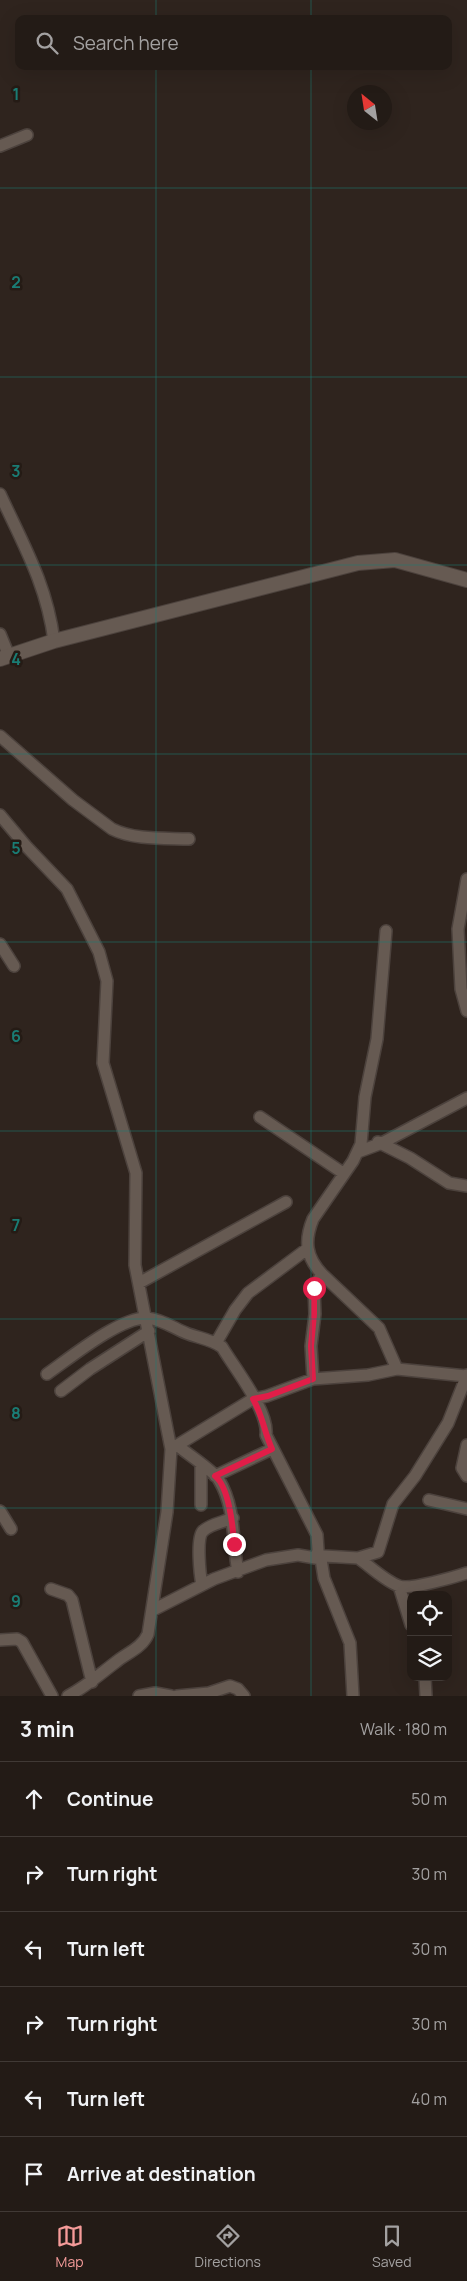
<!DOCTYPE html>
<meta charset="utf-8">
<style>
:root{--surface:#231b16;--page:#2b241f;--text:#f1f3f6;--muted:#a3a1a1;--line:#403935;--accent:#f59b99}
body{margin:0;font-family:Manrope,sans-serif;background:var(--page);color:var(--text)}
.controls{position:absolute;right:15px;bottom:15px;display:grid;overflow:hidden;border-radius:10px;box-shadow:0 5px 20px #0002}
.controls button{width:45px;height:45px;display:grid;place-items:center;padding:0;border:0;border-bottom:1px solid var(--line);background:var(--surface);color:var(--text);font:25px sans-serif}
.compass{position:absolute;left:347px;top:85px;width:45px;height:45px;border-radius:50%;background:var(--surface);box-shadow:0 5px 20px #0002;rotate:330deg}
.stop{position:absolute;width:15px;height:15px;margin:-11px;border:4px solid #e11d48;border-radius:50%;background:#fff}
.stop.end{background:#e11d48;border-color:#fff;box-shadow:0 1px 5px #0008}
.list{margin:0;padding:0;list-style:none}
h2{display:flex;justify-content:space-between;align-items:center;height:65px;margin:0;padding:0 20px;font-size:21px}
h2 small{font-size:16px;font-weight:400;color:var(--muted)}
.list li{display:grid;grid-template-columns:32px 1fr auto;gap:15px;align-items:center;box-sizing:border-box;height:75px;padding:0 20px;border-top:1px solid var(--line)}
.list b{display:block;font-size:19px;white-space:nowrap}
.list em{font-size:16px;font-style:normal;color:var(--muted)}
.icon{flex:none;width:28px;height:28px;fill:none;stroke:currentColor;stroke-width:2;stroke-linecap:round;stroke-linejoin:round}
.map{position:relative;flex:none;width:467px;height:1696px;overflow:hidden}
.search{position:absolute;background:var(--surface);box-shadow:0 5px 20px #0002;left:15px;right:15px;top:15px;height:55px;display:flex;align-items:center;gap:12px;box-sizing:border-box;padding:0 18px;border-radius:10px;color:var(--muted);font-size:19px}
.sheet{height:515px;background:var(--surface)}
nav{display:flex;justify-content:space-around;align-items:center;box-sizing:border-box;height:70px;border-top:1px solid var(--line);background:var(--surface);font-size:14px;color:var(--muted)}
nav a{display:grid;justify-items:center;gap:2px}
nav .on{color:var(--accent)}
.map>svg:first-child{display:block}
</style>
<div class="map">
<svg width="467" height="1696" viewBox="0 0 467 1696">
<rect width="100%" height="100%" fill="#2f241e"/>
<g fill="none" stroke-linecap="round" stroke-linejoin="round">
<defs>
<path id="minor" d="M0,146L27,135
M0,494C23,544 47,585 54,641
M0,634L9,656
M0,736L73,800L112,829C134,840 164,838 189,839
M0,815L26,846L67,889L99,952L107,981L103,1063L136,1173L135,1265L171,1449L167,1512L148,1634C142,1648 127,1653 116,1662C100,1674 87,1686 68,1696
M467,879L458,929L461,989L467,1011
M386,931L377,1039L365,1097L361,1144L353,1161L313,1219C304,1241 306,1257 322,1274L379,1328L397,1369
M0,944L14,966
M260,1117L343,1173
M378,1142L410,1158L449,1183L467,1186
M358,1152L382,1143L467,1098
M139,1283L286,1202
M216,1343L235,1310L248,1293L307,1249
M47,1374C70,1358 120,1317 147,1318C161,1319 174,1328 186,1333C198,1338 211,1339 222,1347C235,1369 269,1411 266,1435L317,1535L318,1550L316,1558
M313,1379L311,1346L315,1314L314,1288L322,1274
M61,1391L90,1369L149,1331
M177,1445C187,1454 214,1471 219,1480C236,1508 232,1542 238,1572
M467,1445L462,1468L467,1476
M171,1449L253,1399L267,1396L313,1379L368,1375L397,1369L466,1376
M201,1465V1505
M215,1476L272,1449
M429,1500L467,1509
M0,1511L11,1529
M358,1558C370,1566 385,1581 399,1586C410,1590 455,1577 467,1573
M202,1585C200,1575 196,1538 203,1531C210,1524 224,1522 233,1518
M399,1586L411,1625
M51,1589L68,1595L72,1600L92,1682
M153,1610L214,1579L266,1560L298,1555L321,1559
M0,1640L17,1639L22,1642L52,1696
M425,1677L426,1696
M139,1696L155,1693L171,1696
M177,1696L209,1693L230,1686L238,1689L244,1696
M353,1696L350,1643L324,1578L321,1559L324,1556L358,1558L378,1552L393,1504L415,1476L448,1423L467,1375"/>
<path id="tertiary" d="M0,659L54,641L358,563L395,560L467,580"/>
</defs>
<use href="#minor" stroke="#4c423d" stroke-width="14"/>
<use href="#tertiary" stroke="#4c423d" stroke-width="16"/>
<use href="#minor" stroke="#665a52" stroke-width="11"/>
<use href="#tertiary" stroke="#665a52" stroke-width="14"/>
</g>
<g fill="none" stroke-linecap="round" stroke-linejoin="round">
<path stroke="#e11d48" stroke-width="6" d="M234,1544C233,1527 229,1487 215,1476L272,1449C264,1432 263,1416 253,1399L268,1396L313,1379L311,1346L314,1314V1288"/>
</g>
<path fill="none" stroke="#1a7c74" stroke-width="1" stroke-opacity="0.55" d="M156,0V19M311,0V19M156,66V1696M311,66V1696M0,188H467M0,377H467M0,565H467M0,754H467M0,942H467M0,1131H467M0,1319H467M0,1508H467"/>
<g font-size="16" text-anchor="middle" font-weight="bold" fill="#1a7c74" stroke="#251b15" stroke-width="5" stroke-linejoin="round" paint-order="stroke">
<text x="16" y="100">1</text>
<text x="16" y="288">2</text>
<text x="16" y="477">3</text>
<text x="16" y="665">4</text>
<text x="16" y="854">5</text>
<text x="16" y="1042">6</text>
<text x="16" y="1231">7</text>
<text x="16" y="1419">8</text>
<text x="16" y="1607">9</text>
</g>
</svg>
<div class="controls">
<button><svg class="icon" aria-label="locate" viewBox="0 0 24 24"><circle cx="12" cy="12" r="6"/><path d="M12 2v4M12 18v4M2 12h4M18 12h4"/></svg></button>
<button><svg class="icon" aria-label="layers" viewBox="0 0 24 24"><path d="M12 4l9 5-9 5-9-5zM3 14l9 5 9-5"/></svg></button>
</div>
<svg class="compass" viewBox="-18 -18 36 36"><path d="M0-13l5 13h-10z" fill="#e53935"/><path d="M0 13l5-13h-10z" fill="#a3a1a1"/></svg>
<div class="stop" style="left:314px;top:1288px"></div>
<div class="stop end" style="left:234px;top:1544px"></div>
<div class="search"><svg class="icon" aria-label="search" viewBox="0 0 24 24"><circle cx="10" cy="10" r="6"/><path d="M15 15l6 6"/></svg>Search here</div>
</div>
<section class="sheet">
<h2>3 min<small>Walk · 180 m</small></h2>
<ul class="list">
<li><svg class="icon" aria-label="ahead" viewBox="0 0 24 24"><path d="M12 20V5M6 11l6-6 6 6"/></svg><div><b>Continue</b></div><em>50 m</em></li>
<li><svg class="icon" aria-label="right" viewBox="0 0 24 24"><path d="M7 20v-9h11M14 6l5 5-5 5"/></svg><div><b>Turn right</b></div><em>30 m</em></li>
<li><svg class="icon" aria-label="left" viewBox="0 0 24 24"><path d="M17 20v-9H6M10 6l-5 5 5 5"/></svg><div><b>Turn left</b></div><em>30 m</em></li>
<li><svg class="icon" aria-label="right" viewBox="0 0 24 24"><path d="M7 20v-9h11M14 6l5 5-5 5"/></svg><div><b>Turn right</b></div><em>30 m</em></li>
<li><svg class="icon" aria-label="left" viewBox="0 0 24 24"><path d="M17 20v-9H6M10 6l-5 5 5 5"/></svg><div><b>Turn left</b></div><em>40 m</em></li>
<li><svg class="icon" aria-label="arrive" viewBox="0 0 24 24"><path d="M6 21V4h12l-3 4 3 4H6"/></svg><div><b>Arrive at destination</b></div></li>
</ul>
</section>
<nav>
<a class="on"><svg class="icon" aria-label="map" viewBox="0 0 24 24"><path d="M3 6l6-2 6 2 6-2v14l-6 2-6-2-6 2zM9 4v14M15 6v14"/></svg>Map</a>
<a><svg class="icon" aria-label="directions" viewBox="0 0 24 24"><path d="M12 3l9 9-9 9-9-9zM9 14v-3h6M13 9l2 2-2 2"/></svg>Directions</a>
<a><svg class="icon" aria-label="saved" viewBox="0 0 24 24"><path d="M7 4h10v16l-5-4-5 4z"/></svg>Saved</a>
</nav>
